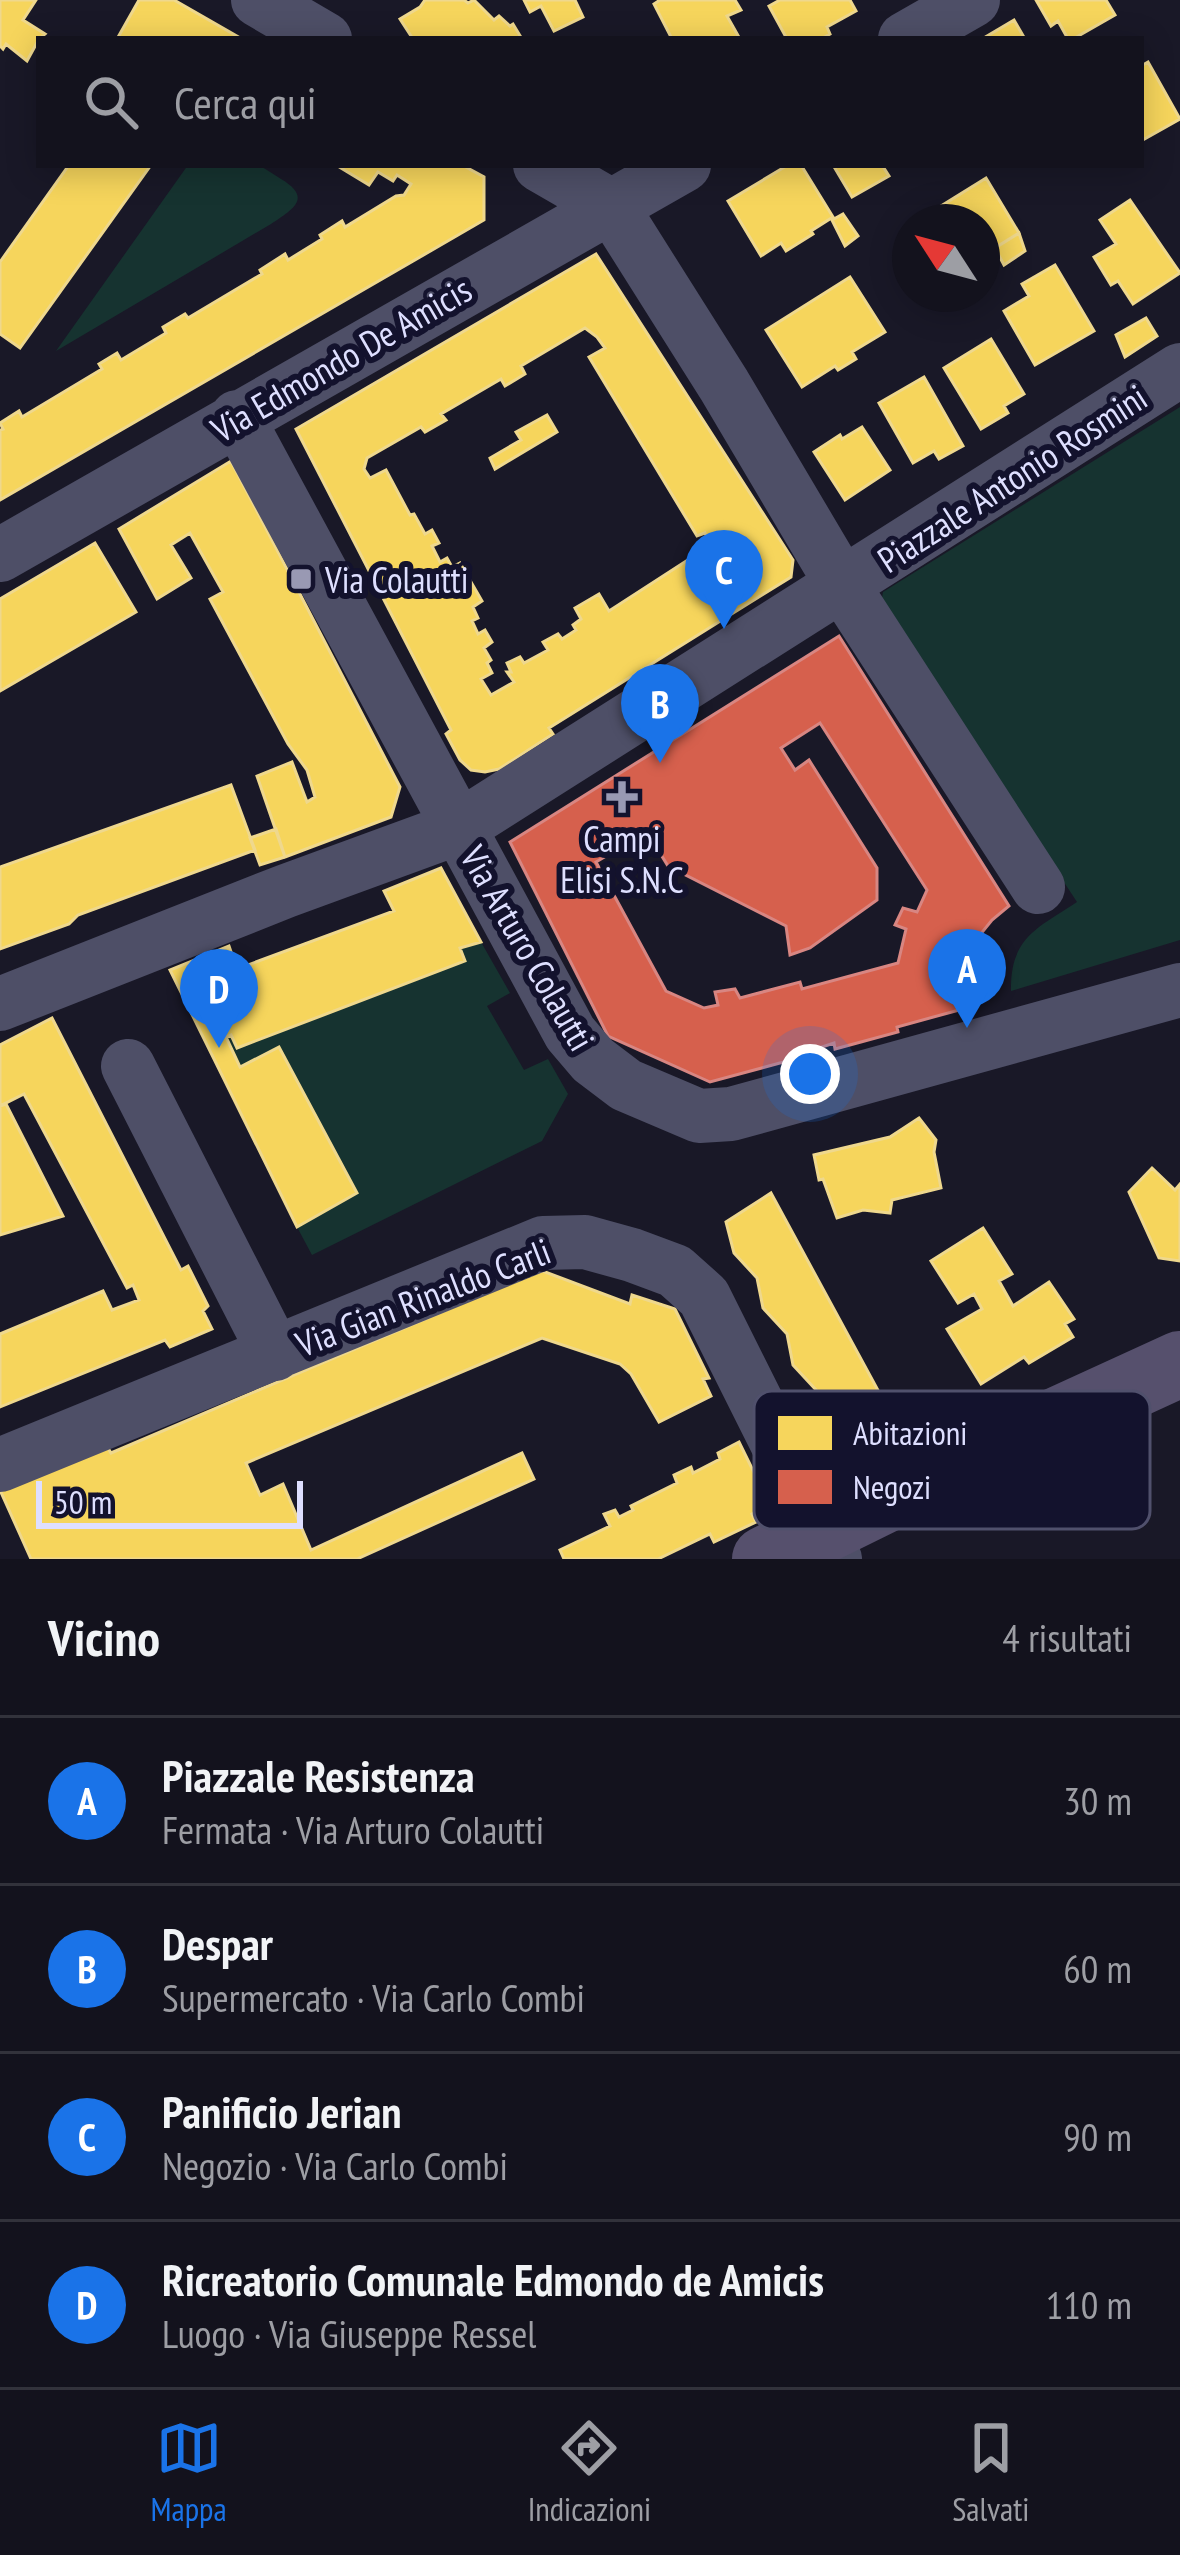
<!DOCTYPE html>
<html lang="it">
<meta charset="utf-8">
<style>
:root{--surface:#13121d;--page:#1c1b26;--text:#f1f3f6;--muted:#9d9ea4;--line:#32323b;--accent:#1a73e8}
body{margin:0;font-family:"PT Sans Narrow",sans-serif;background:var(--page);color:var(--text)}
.compass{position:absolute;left:892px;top:204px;width:108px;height:108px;border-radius:50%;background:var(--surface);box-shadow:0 6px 30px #0003;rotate:306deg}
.scale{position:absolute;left:36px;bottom:30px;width:267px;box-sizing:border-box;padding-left:12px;border:6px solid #dedfff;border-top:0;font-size:33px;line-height:42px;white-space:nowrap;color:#dedfff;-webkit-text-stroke:9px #13122d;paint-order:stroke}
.you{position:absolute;left:810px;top:1074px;width:42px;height:42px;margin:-30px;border:9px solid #fff;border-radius:50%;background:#1a73e8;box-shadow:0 0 0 18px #1a73e833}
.badge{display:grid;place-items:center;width:78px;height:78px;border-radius:50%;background:var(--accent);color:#fff;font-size:39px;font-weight:700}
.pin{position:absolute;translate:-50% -99px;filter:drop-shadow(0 3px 6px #0008)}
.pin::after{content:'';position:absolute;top:63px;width:42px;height:36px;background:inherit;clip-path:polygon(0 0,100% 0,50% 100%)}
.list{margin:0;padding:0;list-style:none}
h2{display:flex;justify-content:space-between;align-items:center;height:156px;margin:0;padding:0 48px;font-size:51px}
h2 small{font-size:39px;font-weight:400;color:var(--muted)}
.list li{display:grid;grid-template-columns:78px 1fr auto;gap:36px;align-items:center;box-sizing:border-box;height:168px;padding:0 48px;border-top:3px solid var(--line)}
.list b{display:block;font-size:45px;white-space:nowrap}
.list p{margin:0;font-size:39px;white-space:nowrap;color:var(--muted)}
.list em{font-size:39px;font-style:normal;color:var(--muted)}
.icon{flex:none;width:66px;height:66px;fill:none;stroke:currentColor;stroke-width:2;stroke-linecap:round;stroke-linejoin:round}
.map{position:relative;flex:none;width:1180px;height:1559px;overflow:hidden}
.search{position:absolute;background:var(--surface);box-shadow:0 6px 30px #0003;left:36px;right:36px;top:36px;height:132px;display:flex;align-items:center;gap:30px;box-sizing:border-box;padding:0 42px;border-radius:0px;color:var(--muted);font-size:45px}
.sheet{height:828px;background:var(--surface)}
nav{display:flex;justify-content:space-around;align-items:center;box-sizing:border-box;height:168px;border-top:3px solid var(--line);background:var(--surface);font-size:33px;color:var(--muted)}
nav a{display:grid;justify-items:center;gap:6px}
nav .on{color:var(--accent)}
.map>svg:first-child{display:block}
</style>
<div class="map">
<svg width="1180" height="1559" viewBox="0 0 1180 1559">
<rect width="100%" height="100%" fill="#191827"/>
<path fill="#163330" d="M188,165C209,165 235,161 256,165C264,167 273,174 281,179C313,198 293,209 271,224L56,351Z
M1180,407V940L1011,991C1010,937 1038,928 1077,902L881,604L883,592Z
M481,942L510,993L487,1006L524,1070L548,1059L568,1094L542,1141L312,1255L297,1227L356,1192L280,1048L240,1067L226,1037L231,1035L238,1048L464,962L460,948Z"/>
<path fill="#f6d55c" stroke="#efd88d" stroke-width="3" fill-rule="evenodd" d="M0,0H36L23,20L45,34L39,39L27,61L6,44L3,49L0,46Z
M139,0H174L242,39H117Z
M425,0H464L468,3L474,0L494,20L499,16L510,26L513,24L522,39H413L400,19L420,7Z
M524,0H575L583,17L554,31L541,6L530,12Z
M660,0H735L741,10L727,16L740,39H672L654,4Z
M780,0H850L856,11L827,27L830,34L821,39H787L769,6Z
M1036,0H1106L1115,15L1073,39H1068L1058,21L1051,26Z
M1014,20L1025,39H982Z
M1148,62L1180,119L1141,141V66Z
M69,165H151L20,348L0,334V262Z
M336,165H462L484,177V220L0,500V430L3,429L0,423L19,411L22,417L102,369L99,364L117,353L121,360L166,333L163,327L185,314L188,318L262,274L260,270L285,254L288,260L322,239L320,235L342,221L345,227L396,196L404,195L411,184L397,175L393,181L378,172L369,185Z
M788,165H801L833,217L811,231L813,234L786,251L781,243L761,256L728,201Z
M833,165H882L889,176L852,197Z
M986,178L1019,233L982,256V222H951L941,206Z
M1130,200L1180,273L1133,304L1118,281L1111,285L1094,257L1116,244L1100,220Z
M843,214L858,236L845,246L832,220Z
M1019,233L1025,251L1004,265L995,248Z
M596,254L793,560L791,577L549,728L553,734L499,769L485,772L471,770L460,760L446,734L451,730L296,429ZM585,328L597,337L605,348L589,357L697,536L705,533L711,545L609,611L599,594L575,608L581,619L573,625L576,630L562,639L558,634L543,642L548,650L524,663L520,657L507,663L511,672H507L514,682L491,695L481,679L492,673L487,663L491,660L484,648L492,642L485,630L478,634L472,621L478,618L473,607L482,601L460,563L452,567L447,558L440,562L432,546L439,543L432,530L425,534L414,514L410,515L386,470L370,478L364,469L367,458L421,427L425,432L446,420L441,414L501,379L505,386L525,374L521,366Z
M1055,265L1094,331L1035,365L1004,311L1029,296L1022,284Z
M850,277L885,332L852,352L856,359L838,370L835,366L802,387L766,330Z
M1146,318L1157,336L1125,357L1116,335Z
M991,339L1024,394L1004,406L1008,413L981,429L944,368Z
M924,377L963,446L939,459L934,451L913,463L879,403Z
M547,415L557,432L495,469L490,458L521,440L516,432Z
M862,427L890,470L845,500L814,452L840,435L842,439Z
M231,461L400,787L391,817L285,857L257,776L292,762L307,802L315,797L307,770L288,744L210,599L223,592L190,533L171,545L191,578L157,599L119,529Z
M95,543L136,612L0,691V599Z
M231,785L255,850L78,915L69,924L0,949V867Z
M276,829L285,857L260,865L250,838Z
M441,868L481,942L460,948L465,961L237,1048L231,1035L226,1037L240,1067L279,1047L357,1193L297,1227L170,970L229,946L237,969L394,911L384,891Z
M52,1018L181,1270L188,1266L208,1306L203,1311L212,1329L170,1347L165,1340L0,1407V1334L103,1291L112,1310L139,1300L133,1285L127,1288L24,1094L0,1106V1045Z
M6,1104L63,1216L0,1235V1106Z
M919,1118L936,1140L934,1152L941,1188L892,1200L890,1213L863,1210L837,1218L823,1179L819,1180L814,1155L890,1137Z
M1152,1168L1175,1190L1180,1184V1261L1159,1258L1129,1192Z
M771,1193L893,1418L847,1447L822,1421L817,1391L793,1365L787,1334L763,1308L757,1278L734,1253L726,1222Z
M983,1228L1012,1274L999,1281L1013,1306L1049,1282L1074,1319L1065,1324L1073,1337L1029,1363L1024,1357L981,1384L947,1329L982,1309L974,1294L958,1303L931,1261Z
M540,1270L630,1304L632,1295L675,1309L709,1378L703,1379L711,1396L659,1422L631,1374L620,1364L542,1338L246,1463L260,1495L283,1484L311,1550L522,1453L534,1479L357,1559H31L0,1490L108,1448L111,1453Z
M739,1442L770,1505L752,1514L756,1522L714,1542L710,1534L658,1559H564L560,1550L610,1526L604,1514L615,1510L619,1517L633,1510L631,1506L677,1483L674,1475L691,1467L693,1473L720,1459L718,1453Z"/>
<path fill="#d6604d" stroke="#d88682" stroke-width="3" fill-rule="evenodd" d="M839,636L1009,906L992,920L979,936L968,962L970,1007L897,1027L898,1032L835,1049L834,1043L816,1049L817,1053L710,1082L608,1036L510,842ZM820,723L927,890L917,912L903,908L895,925L906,929L898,963L802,989L800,982L740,998L735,989L715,992L718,1005L704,1008L666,991L596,862L647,832L668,866L786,926L790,955L810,948L877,900V868L809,760L795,770L781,748Z"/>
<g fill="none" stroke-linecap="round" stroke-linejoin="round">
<path stroke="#4e4f67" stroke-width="54" d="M258,0L325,39
M905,39L973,0
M540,165L611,206L724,385L843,586L1038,887
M237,417L570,1033L593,1060L626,1085L699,1116L731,1114L1180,990
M0,555L684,165
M0,1004L286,891L458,828L1180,370
M128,1066L275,1354
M0,1465L543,1243L585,1242L632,1255L675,1271L704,1297L835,1559"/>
<path stroke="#56506d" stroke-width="66" d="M765,1559L905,1490L1180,1364"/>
</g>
<g fill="#9999b3" stroke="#13122d" stroke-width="4.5">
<rect x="289" y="567" width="24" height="24" rx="6"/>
<path d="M616 779h12v12h12v12h-12v12h-12v-12h-12v-12h12z"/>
</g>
<g text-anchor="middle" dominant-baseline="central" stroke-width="12" stroke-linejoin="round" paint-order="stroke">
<g font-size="36" fill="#dedfff" stroke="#13122d">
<text transform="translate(341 359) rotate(-30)">Via Edmondo De Amicis</text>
<text transform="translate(1012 478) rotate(-33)">Piazzale Antonio Rosmini</text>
<text transform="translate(528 948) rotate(60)">Via Arturo Colautti</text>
<text transform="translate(423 1297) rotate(-21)">Via Gian Rinaldo Carli</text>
</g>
<g font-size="36" fill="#dedfff" stroke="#13122d" text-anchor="start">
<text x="325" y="579">Via Colautti</text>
<text x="622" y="838" text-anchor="middle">Campi<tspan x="622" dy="41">Elisi S.N.C</tspan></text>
</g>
</g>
<rect x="754" y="1391" width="396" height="138" rx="18" fill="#13122d" stroke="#50506c" stroke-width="3"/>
<rect x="778" y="1416" width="54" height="34" fill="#f6d55c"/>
<rect x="778" y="1470" width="54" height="34" fill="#d6604d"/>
<g font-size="33" fill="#dedfff">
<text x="853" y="1445">Abitazioni</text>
<text x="853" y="1499">Negozi</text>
</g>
</svg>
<svg class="compass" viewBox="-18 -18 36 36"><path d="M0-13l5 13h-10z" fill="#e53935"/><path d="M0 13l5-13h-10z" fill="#9d9ea4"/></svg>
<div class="scale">50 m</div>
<div class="you"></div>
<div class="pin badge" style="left:967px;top:1028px">A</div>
<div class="pin badge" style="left:660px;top:763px">B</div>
<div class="pin badge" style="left:724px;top:629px">C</div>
<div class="pin badge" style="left:219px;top:1048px">D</div>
<div class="search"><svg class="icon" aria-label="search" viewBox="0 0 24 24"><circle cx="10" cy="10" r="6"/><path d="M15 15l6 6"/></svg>Cerca qui</div>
</div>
<section class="sheet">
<h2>Vicino<small>4 risultati</small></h2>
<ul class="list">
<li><span class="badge">A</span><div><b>Piazzale Resistenza</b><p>Fermata · Via Arturo Colautti</p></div><em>30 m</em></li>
<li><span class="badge">B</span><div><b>Despar</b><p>Supermercato · Via Carlo Combi</p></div><em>60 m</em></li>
<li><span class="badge">C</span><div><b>Panificio Jerian</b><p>Negozio · Via Carlo Combi</p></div><em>90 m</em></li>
<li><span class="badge">D</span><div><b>Ricreatorio Comunale Edmondo de Amicis</b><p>Luogo · Via Giuseppe Ressel</p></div><em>110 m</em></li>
</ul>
</section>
<nav>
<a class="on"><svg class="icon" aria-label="map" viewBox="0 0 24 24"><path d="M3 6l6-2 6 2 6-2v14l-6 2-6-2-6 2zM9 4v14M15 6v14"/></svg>Mappa</a>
<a><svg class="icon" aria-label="directions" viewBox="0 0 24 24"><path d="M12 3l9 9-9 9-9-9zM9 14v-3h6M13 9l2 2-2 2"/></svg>Indicazioni</a>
<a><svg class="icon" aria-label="saved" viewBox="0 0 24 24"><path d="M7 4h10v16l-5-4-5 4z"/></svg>Salvati</a>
</nav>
